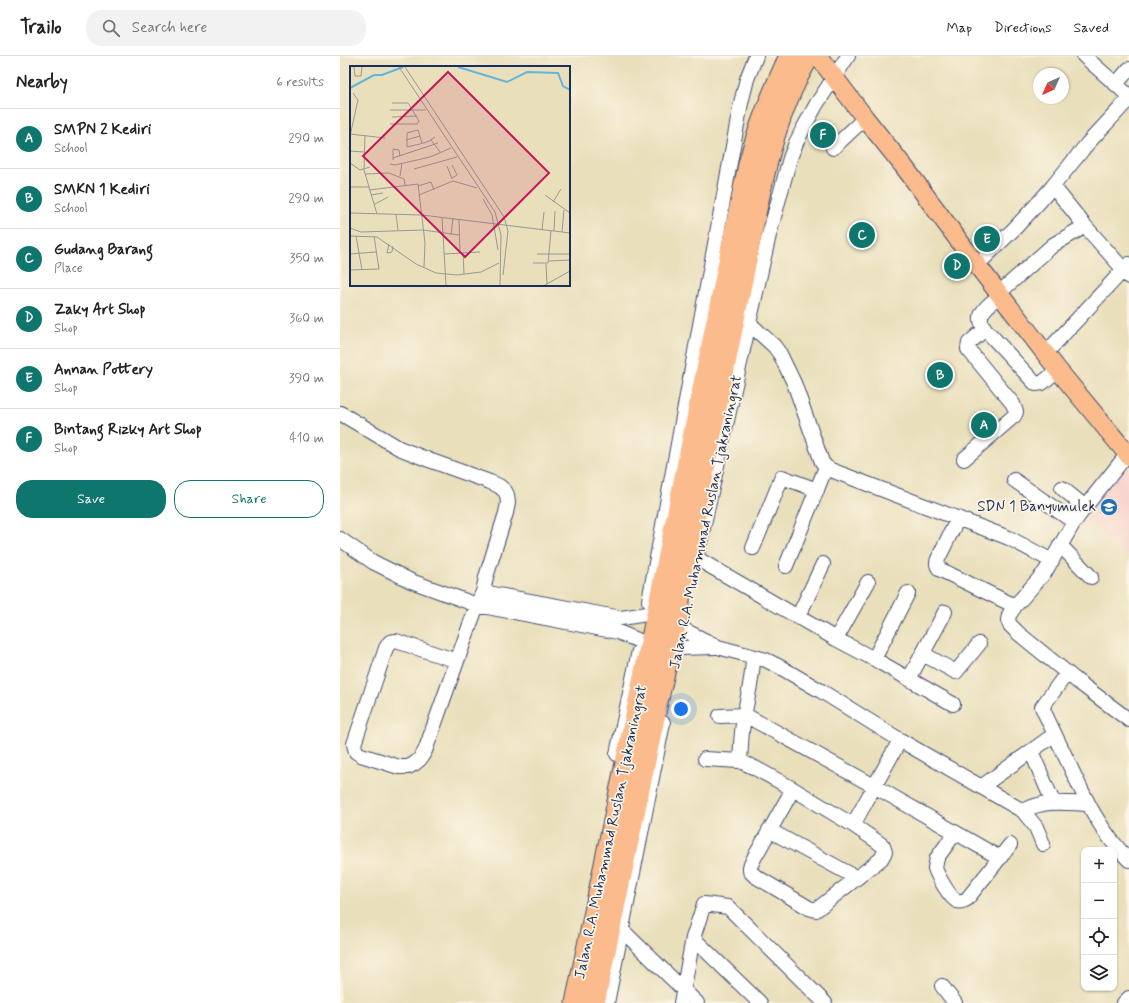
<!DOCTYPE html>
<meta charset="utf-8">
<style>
:root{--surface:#fff;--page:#f2f2f2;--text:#222;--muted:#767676;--line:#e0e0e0;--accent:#0f766e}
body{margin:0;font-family:Mynerve,sans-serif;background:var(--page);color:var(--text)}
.controls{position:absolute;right:12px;bottom:12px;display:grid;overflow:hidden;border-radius:8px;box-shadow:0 1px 3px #0004}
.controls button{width:36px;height:36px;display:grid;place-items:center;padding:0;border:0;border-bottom:1px solid var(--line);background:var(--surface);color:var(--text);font:20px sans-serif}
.compass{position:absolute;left:693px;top:12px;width:36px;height:36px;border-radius:50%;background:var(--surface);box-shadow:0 1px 3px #0004;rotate:225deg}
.you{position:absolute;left:341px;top:653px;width:14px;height:14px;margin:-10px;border:3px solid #fff;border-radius:50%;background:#1a73e8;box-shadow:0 0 0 6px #1a73e833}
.badge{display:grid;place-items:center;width:26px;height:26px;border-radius:50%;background:var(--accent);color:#fff;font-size:13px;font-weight:700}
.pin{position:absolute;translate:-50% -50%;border:2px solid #fff;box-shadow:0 1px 4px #0006}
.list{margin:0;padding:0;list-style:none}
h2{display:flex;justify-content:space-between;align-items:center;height:52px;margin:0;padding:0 16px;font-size:17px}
h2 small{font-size:13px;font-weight:400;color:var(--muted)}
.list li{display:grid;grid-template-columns:26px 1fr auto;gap:12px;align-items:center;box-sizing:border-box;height:60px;padding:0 16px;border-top:1px solid var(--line)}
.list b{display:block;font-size:15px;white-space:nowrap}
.list p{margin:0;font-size:13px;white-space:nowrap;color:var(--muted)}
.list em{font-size:13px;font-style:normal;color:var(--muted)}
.actions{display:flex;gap:8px;padding:12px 16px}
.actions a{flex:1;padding:9px 0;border:1px solid var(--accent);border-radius:16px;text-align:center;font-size:14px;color:var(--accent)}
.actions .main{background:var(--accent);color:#fff}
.icon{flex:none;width:22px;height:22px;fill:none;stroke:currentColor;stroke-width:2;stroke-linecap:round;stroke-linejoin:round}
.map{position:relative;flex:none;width:789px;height:947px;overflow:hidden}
header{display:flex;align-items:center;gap:24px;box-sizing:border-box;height:56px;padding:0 20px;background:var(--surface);border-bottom:1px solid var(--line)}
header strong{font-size:19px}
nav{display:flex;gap:22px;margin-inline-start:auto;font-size:14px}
.search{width:280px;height:36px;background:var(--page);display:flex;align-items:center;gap:10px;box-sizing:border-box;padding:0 14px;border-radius:16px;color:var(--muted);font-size:15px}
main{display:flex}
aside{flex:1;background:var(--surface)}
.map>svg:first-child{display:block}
</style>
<header>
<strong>Trailo</strong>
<div class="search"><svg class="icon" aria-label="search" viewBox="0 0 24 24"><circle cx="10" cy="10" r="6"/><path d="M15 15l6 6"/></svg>Search here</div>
<nav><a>Map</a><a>Directions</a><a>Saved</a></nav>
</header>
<main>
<aside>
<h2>Nearby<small>6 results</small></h2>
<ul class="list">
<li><span class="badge">A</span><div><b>SMPN 2 Kediri</b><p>School</p></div><em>290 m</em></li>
<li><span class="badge">B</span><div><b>SMKN 1 Kediri</b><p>School</p></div><em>290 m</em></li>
<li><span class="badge">C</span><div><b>Gudang Barang</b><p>Place</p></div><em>350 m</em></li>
<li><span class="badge">D</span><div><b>Zaky Art Shop</b><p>Shop</p></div><em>360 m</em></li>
<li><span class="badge">E</span><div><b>Annan Pottery</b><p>Shop</p></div><em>390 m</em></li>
<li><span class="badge">F</span><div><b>Bintang Rizky Art Shop</b><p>Shop</p></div><em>410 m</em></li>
</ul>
<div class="actions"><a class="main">Save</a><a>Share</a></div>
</aside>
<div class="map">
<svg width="789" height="947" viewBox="0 0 789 947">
<rect width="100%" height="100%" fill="#fcf5e5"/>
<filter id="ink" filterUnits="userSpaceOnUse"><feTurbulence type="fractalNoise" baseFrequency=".025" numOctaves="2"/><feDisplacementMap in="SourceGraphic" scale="8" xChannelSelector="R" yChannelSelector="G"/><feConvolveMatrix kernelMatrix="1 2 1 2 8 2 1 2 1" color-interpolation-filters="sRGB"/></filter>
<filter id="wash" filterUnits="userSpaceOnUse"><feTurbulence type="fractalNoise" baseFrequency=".012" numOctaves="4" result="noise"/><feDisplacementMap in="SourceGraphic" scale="16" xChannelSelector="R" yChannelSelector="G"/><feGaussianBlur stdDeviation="0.9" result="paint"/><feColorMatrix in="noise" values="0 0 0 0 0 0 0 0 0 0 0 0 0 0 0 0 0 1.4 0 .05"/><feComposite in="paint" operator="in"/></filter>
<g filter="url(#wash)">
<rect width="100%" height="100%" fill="#e9dfbb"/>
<path fill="#f7d0ca" d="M785,406L789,410V501L742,461Z"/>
</g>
<g filter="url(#ink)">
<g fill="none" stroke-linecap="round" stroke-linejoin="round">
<defs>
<path id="minor" d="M744,0L789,40
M776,28L789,13
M493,92L525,62
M713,130L745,170L784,214L789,221
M637,209L675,172L700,145L713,130L748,87L789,43
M659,237L713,189L745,170
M661,239C654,245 639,254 641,264C641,268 644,270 645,273L693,325L696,328L702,327L718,314
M409,267L434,290L440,298L454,327L482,406L486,411L491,414L669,482L712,505
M705,298L789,208
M0,357L59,392L89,404L150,426L159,430L165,435L167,439L168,447L166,457L146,521L143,536L137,549L278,576L302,586
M789,396L745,451L734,466L705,516L675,550L669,559L668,564L670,569L678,577L737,625L789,664
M624,403L674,360L676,356L673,348L628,293L629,287L645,273
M674,424L734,466
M722,432L745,451
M618,462L598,503C596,507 597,511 601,514L675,550
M0,483L33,506L71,525L137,549L85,695L80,703L74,708L68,711H59L21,699L16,696L14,688L46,592L50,586L56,585L117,605
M720,489L751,521
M413,492L442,421L477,434
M356,501L359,490L390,351L429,179L450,102L456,87L463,73L476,49L508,0
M356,502L496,583L534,603L613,648
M446,510L486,411
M143,536L281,562L307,558
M309,545L401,47L407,23L416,0
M458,561L483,508
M342,573L378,591L426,604L440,611L481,635L560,684L683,755L696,771L703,788
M496,583L528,526
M339,592L375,591
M583,598L616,616L639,588
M534,603L568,537
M727,617L702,651C710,669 719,687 728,706C745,742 760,776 789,804
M569,623L605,556
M380,660L405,659L534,730L660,802
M691,695L713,746
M277,698L299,595
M365,703L400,705L415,712L453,733L513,769L538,786L543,790L545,796L541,803L476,854L469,852L415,820L410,815V811L413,804L453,733
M400,705C401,693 401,680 403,668C406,645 413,624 413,601
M641,731L708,683
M683,755C705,743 724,747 748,748
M513,769L560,684
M429,774L517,822
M615,777L597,802L595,812C597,819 610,842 617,845C621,846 623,845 627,843L647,818L670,789
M282,874L357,947
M353,882L420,947
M602,930L615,947
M267,947L323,667
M341,947L353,882L364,848L388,851L485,947
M784,947L789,942"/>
<path id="major" d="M478,0L525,62L565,112L637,209L718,314L789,400"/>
<path id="highway" d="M236,947L316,563L409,108C419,70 433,36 450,0
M254,947L319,638L338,556L340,535C361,430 381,324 403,219C418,145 429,66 469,0"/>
</defs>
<use href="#minor" stroke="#3a496c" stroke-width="16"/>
<use href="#major" stroke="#3a496c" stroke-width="20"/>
<use href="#highway" stroke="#3a496c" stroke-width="23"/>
<use href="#minor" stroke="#fff" stroke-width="14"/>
<use href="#major" stroke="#fbbb8d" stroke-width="18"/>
<use href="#highway" stroke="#fbbb8d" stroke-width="21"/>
</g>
</g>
<defs>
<symbol id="school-disc" viewBox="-11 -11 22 22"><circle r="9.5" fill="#1f6fb2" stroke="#fcf5e5"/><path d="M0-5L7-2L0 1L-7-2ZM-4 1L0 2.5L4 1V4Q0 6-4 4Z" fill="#fff"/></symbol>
</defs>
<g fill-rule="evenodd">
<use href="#school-disc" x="759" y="441" width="20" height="20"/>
</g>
<g text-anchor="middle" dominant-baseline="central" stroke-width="3.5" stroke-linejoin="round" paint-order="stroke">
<g font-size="15" fill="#1b2f5e" stroke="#fcf5e5" text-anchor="end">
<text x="756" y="451">SDN 1 Banyumulek</text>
</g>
<g font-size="15" fill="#1b2f5e" stroke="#fcf5e5">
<text transform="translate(366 466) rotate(-78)">Jalan R.A. Muhammad Ruslan Tjakraningrat</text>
<text transform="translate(271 776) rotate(-78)">Jalan R.A. Muhammad Ruslan Tjakraningrat</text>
</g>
</g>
<g transform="translate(10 10)">
<rect width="220" height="220" fill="#e9dfbb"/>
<path fill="none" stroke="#62b5de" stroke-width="2" d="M108,1L157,16L177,6L208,7L213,20L220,24M0,22L24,9H32L53,1"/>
<path fill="none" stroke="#979996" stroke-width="1" d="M4,1L5,10H11L12,1M49,1L145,146L151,169L150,219M55,1L154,151L158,165L153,209M40,44H76M42,51L67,50M40,58H67L69,55L58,37H42M0,68L35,72M15,69L14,104L27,148M0,70L8,34L3,27M56,74L70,70M81,74L91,87M72,77L68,64L57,67V81L70,78L72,77H74L79,75L85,71M0,85L14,86M43,92L88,77M43,94V83L49,84L50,90M0,97L10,104L20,101M40,98L45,99L80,91L101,82M97,100L102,113M64,103L107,91M15,108L39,107L54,113L55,119M50,110L52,97M102,112L107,109L102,99M68,120L81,116L84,124M0,121H19M19,124L68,118L75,177L74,201M21,129L33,127M69,129L103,115L127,122M195,129L220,147M133,133L142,149L148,184M203,136L211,123M25,138L38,131M0,147L72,149L220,167M46,148L48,164M92,151L96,219M109,153L110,187M0,162L11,166L73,164L109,169M192,164L194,146M204,165L205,145M212,166L214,144M101,169L103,152M0,170L27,171L66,198L86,207L107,209L131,206L149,197M6,170L12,204M39,178L37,187L42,186L43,180M113,187L114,208M0,188L26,186M94,188L130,186M187,188H220M199,195L220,194M183,197H198L201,165M196,198L197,218M0,204L29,203L24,170M195,219L220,205"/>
<path fill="#c2185b" fill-opacity="0.15" stroke="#c2185b" stroke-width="2" d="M98,6L199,107L115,191L13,90Z"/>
<rect width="220" height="220" fill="none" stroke="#1b2f5e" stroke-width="2"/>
</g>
</svg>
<div class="controls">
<button>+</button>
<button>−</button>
<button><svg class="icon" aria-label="locate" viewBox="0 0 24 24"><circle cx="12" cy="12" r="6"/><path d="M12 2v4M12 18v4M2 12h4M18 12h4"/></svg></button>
<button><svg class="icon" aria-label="layers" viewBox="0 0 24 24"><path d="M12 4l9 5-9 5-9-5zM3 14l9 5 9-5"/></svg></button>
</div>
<svg class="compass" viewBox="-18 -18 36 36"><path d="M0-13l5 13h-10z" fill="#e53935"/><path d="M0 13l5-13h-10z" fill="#767676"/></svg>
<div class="you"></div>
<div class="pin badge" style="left:644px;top:369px">A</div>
<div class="pin badge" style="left:600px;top:319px">B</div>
<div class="pin badge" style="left:522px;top:179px">C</div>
<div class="pin badge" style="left:617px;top:210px">D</div>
<div class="pin badge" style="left:647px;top:183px">E</div>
<div class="pin badge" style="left:483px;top:79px">F</div>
</div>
</main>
